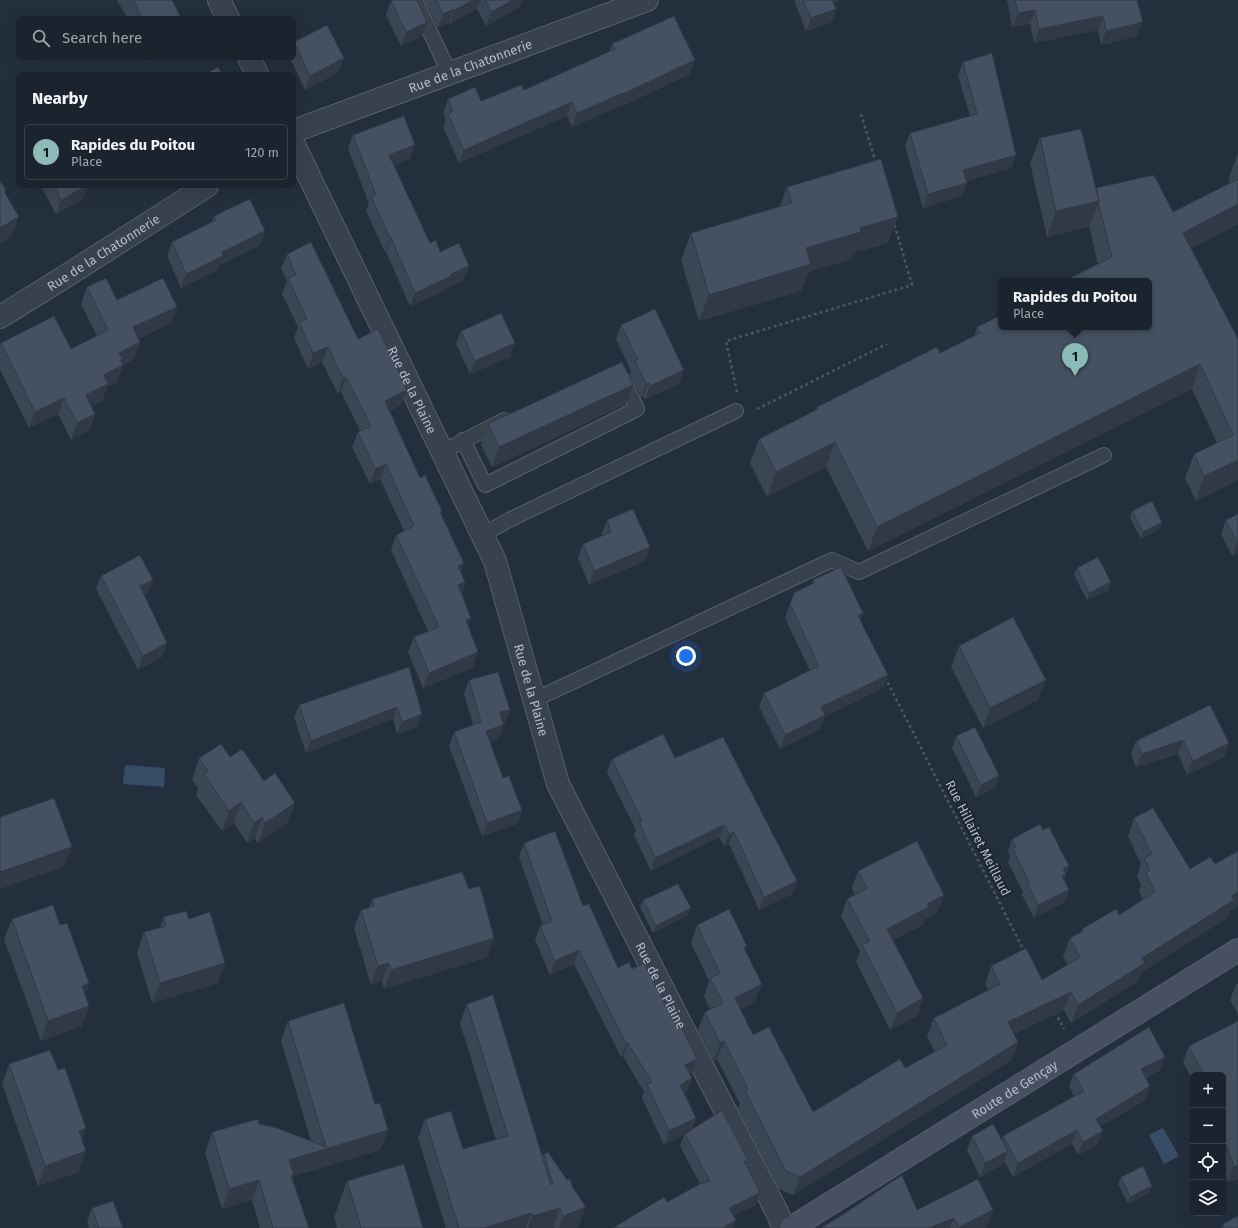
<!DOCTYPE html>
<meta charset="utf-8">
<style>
:root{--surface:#1b232e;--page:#242b36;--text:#f1f3f6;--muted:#a0a4aa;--line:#39404a;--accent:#8bbbb9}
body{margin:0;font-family:"Fira Sans",sans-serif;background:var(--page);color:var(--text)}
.controls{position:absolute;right:12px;bottom:12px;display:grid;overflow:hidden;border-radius:6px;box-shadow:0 4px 16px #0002}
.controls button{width:36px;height:36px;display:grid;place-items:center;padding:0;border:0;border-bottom:1px solid var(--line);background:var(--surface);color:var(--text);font:20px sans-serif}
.you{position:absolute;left:686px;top:656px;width:14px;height:14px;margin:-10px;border:3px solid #fff;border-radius:50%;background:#1a73e8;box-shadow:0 0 0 6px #1a73e833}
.badge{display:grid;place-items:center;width:26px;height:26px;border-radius:50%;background:var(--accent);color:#111;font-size:13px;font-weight:700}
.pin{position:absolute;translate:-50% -33px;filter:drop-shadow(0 1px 2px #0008)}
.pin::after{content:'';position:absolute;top:21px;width:14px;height:12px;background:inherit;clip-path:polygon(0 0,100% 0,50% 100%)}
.popup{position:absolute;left:998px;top:278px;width:154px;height:52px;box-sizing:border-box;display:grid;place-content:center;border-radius:6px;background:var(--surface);filter:drop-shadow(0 1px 3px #0005);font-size:13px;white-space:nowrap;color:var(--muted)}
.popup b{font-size:15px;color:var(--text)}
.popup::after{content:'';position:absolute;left:50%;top:100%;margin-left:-8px;border:8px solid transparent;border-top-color:var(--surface)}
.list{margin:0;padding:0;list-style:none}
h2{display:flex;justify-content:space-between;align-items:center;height:52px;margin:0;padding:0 16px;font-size:17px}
h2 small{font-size:13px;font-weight:400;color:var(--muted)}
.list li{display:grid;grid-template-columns:26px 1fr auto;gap:12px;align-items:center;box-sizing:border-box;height:56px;margin:0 8px 8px;padding:0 8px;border:1px solid var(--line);border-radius:6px}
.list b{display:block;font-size:15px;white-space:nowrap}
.list p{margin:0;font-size:13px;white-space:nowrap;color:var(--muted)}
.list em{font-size:13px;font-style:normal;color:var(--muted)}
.icon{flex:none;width:22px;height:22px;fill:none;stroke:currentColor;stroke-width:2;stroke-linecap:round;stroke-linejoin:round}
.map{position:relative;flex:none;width:1238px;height:1228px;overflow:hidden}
.search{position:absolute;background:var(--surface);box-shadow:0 4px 16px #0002;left:16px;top:16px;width:280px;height:44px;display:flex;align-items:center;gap:10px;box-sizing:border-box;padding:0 14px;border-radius:6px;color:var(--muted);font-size:15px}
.panel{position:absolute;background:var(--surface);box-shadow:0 4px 16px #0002;left:16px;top:72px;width:280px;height:116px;border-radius:6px}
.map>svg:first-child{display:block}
</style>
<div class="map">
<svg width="1238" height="1228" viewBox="0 0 1238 1228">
<rect width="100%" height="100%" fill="#242f3e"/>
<path fill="#394c67" d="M125,765L165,768L164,787L123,784Z
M1163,1128L1179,1156L1164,1164L1149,1135Z"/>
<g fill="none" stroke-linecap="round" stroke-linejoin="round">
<defs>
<path id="lane" d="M415,0L450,74
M463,440L485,485L637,409L622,378
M442,452L504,420
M482,535L511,519L736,411
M534,700L832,560L859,572L1104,455"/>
<g id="street">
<path d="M219,0L228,18"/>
<path d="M249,58L257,74"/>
<path id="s1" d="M294,131L647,0"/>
<path id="s2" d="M294,145L495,561L558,784L777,1212L784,1228"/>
<path id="s3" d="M0,317L55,283L207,186"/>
</g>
<g id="secondary">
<path id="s4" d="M791,1228L1238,950"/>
</g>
</defs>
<use href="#lane" stroke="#565f6c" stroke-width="16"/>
<use href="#street" stroke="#565f6c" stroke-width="24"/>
<use href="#secondary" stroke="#565f6c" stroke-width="24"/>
<path stroke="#44595c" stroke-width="2.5" stroke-dasharray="3 3" stroke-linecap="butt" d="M861,114L876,163
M737,392L726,341L912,285L894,223
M757,409L887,344
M885,677L1025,953
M1055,1012L1064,1029"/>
<use href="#lane" stroke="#38414e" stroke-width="14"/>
<use href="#street" stroke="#38414e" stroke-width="22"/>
<use href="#secondary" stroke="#465061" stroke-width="22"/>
</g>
<path fill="#3b4654" d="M117,0H172L181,18H127Z
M424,0H522L519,7L486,26L477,9L450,24L449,23L438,28Z
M794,0H842L833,3L836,9L832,22L806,31Z
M1007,0H1137V36L1101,45L1098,30L1034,43L1030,24L1012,27Z
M391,1L422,36L401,46L386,15Z
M294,42L339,72L305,90L290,58H294Z
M612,44L690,74L618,108V107L572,127L567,116L459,163L443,127L446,120L443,113L448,99L481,101L524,90L609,52Z
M963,62L1012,168L966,181L967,183L962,196L923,208L905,146L910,133L970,116L958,75Z
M353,135L410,159L393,165L430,243L440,252L464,280L448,287L446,290L410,306L386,252H385L366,211L369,203L348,149Z
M1040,138L1096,189L1173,212L1230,183L1228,180L1237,156H1238V224L1191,248L1238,339V480L1196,501L1185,478L1194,454L1217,443L1192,389L868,551L826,467L767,497L750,463L759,439L816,411L817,407L940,353L974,336L977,327H1001L1098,264L1089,226L1047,237L1030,163Z
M41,186H88L83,199L56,214Z
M787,187L888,243L853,253L851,259L808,272L801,291L699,321L681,260L691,233L780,206Z
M214,216L265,231L260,245L220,265L218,270L181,288L167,256L172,242L212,222Z
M287,254L358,339L407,390L401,405L390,411L420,478L442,511L441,513L461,573L465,582L462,593L471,618L468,626L473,668L423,688L408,652L414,637L428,631L391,550L396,535L404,531L380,479L370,484L352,447L358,432L360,431L341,392L338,394L322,362L308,369L294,338L298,327L282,294L287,281L281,269Z
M87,287L171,323L138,339L140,342L134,359L123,365L117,382L107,387L102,401L92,406L95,414L89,430L71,440L58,414L29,428L0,370V346L1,343L71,349L97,336L81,304Z
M621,325L679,384L645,399L643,397L641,398L630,375L631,371L616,339Z
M461,331L510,357L470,374L456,344Z
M625,405L492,467L481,445L488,424Z
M1132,511L1159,529L1141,539L1130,518Z
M1238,514V553L1232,556L1221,534L1226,520Z
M607,520L645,561L589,585L578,558L583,544L602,536V534Z
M1077,568L1109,589L1087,600L1074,575Z
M101,576L153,580L148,593L144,595L167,643L162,657L138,670L96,589Z
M813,580L863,613L860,621L888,675L883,688L824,717L820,729L780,749L759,707L764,693L810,671L785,618L794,593L811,585Z
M959,646L1046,680L1038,700L983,728L951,667Z
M409,667L418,727L397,734L393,719L306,753L294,717L299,705Z
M469,680L505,723L503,724V725L498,739L490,742L503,778L522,810L517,824L482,836L449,746L454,732L473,725L464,694Z
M1210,705L1229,743L1224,757L1187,775L1178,754L1136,767L1131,754L1136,741Z
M956,736L999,775L995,788L976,797L952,748Z
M230,757L295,803L287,823L258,843L255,838L247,843L234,823L222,831L196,795L198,789L192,779L199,758Z
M675,758L797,881L792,894L759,910L729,844L724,846L719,837L651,871L634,835L636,830L607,772L612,759Z
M1134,818L1190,869L1215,864L1238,851V906L1229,912L1227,918L1142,972L1138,981L1071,1023L1064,1010L1014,1034L1012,1060L793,1195L779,1189L738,1109L740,1104L717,1059L714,1061L698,1030L705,1012L710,1009L704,996L709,981L691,943L697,925L747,946L745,952L755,1002L741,1009L753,1035L813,1112L905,1068L935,1052L927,1036L934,1018L988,990L985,984L991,966L1042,980L1068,965L1063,956L1070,938L1081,932L1082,929L1119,915L1143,900L1139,891L1141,885L1137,876L1141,864L1128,836Z
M1043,830L1069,866L1064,880L1065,902L1034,918L1022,895L1023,892L1008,862L1010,857L1008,851L1012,839Z
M524,843L583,906L618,968L632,969L678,1029L697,1059L692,1073L690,1074L692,1078L687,1092L685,1093L696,1118L692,1129L749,1163L747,1167L760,1193L756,1205L667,1202L700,1184L680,1146L684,1135L664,1145L642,1098L644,1092L623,1056L621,1057L574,964L550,975L535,940L540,926L543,925L519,857Z
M858,871L944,895L937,913L925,919L923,925L893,940L923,998L917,1016L890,1030L856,962L860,951L841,916L847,899L855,895L852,888Z
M372,899L488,957L384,989L382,981L371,985L354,928L361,910L369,908Z
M643,900L691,908L688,915L653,933L640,907Z
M163,917L189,919L218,983L152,1003L137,953L144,932L160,928Z
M12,919L60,925L89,983L85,994L82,1026L41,1041L4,939Z
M1236,984H1238V1014L1230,1000Z
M467,1004L543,1156L544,1154L579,1226L575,1228H554L553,1227L550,1228H446L418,1138L425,1119L463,1149L496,1140L460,1023Z
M288,1021L375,1104L388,1130L380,1150L294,1176L293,1179L309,1228H260L252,1200L222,1209L205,1153L212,1132L259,1124L311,1141L281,1041Z
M1238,1021V1179L1228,1182L1223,1168V1075H1193V1081L1183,1062L1189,1046Z
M9,1064L58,1070L86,1128L82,1139L79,1172L38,1186L2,1084Z
M1160,1070L1146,1078V1100L1100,1126L1098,1144L1078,1155L1072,1144L1013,1177L1004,1161L1003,1164L980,1177L967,1150L972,1136L1002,1139L1003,1136L1074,1096L1069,1087L1074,1074Z
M1121,1177L1149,1193L1128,1204L1118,1184Z
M347,1181L423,1228H337L334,1218Z
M92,1208L123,1228H89L87,1221Z
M917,1210H993L986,1228H821Z
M1223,1224L1238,1228H1221Z"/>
<path fill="#303945" d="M473,0H481L477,9L450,24L455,10Z
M513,0H522L519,7L486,26L491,12Z
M827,0H842L825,6Z
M454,9L449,23L438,28L443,14Z
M836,9L832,22L806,31L811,18Z
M1035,10L1030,24L1012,27L1018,13Z
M1103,16L1098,30L1034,43L1039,29Z
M427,22L422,36L401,46L406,32Z
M1143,22L1137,36L1101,45L1106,31Z
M151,58H155L150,61Z
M344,58L339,72L305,90L310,76Z
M695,60L690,74L618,108L623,94Z
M623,93L618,107L572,127L577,113Z
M572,102L567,116L459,163L464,150Z
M415,145L410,159L384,169L389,155Z
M1016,155L1012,168L958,184L963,170Z
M967,183L962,196L923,208L928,194Z
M86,186H88L83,199L56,214L61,200Z
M1099,201L1089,227L1047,237L1056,211Z
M1238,204V224L1175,257L1183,233Z
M19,217L11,238L0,244V228Z
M898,217L888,243L853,253L851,259L808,272L801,291L699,321L709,295L806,248L860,228Z
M265,231L260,245L220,265L218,270L181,288L186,274L222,252Z
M390,238H391L386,252H385Z
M469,266L464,280L448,287L446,290L410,306L415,293L451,274Z
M177,307L171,323L127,344L133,327Z
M140,342L134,359L120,366L123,365L117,382L107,387L102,401L80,412L86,395L104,375L119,353Z
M515,343L510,357L470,374L475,361Z
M328,347L322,362L308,369L313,353Z
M1200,364L1192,389L868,551L877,527Z
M684,370L679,384L645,399L650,386Z
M346,377L341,392L338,394L343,378Z
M648,383L643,397L641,398L646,384Z
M633,385L625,405L492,467L499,447Z
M407,390L401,405L380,416L385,401Z
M64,398L58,414L29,428L35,412Z
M95,414L89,430L71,440L77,423Z
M835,442L826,467L767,497L776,472Z
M1238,460V480L1196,501L1204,476Z
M386,464L380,479L370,484L375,469Z
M1162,522L1159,529L1141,539L1143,532Z
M1238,541V553L1232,556L1237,542Z
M650,547L645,561L589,585L594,571Z
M464,563L459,578L458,566Z
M153,580L148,593L135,600L140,586Z
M465,582L460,598L458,585Z
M1111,582L1109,589L1087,600L1089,593Z
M863,613L858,627V616Z
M471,618L466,633V620Z
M167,643L162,657L138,670L143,656Z
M478,652L473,668L423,688L429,673Z
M888,675L883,688L824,717L820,729L780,749L785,735L821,707Z
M1046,680L1038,700L983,728L990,708Z
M397,707L393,719L306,753L311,741Z
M510,710L505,723L495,726L500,712Z
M422,714L418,727L397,734L402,722Z
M503,725L498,739L481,745L486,731Z
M1183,740L1178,754L1136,767L1142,754Z
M1229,743L1224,757L1187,775L1193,761Z
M999,775L995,788L976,797L981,785Z
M241,802L234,823L222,831L229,811Z
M295,803L287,823L258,843L265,823Z
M522,810L517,824L482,836L487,823Z
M262,817L255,838L247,843L254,823Z
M724,825L719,837L651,871L655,858Z
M734,832L729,844L724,846L729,834Z
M72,847L64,867L0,889V872Z
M1069,866L1061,886L1057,889L1063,869Z
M797,881L792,894L759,910L764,897Z
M1069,890L1065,902L1034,918L1038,905Z
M1238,892V906L1229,912L1227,918L1142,972L1138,981L1071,1023L1078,1005L1142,958Z
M944,895L937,913L925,919L923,925L881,946L887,929L927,904Z
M691,908L688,915L653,933L656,926Z
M494,938L488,957L384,989L391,970Z
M747,946L741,964L744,948Z
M579,950L574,964L550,975L555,961Z
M225,963L218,983L152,1003L160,983Z
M389,963L382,981L371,985L378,966Z
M89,983L81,1003L82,986Z
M762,984L755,1002L728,1016L735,998Z
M1071,992L1064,1010L1001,1040L1008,1022Z
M923,998L917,1016L890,1030L897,1013Z
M89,1006L82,1026L41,1041L48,1021Z
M724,1041L717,1059L714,1061L720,1043Z
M1018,1042L1012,1060L793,1195L800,1177Z
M626,1043H628L623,1056L621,1057Z
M1165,1057L1160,1070L1137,1083L1141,1069Z
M697,1059L692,1073L680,1079L685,1065Z
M692,1078L687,1092L675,1099L680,1085Z
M1150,1086L1146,1100L1091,1132L1096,1119Z
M696,1118L691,1131L685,1134L684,1135L664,1145L669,1131Z
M86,1128L78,1149L79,1131Z
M388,1130L380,1150L294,1176L287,1195L289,1160Z
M1077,1130L1072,1144L1013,1177L1018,1163Z
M1103,1131L1098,1144L1078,1155L1083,1142Z
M86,1151L79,1172L38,1186L45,1166Z
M1008,1151L1003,1164L980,1177L985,1163Z
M1238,1165V1179L1228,1182L1234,1166Z
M259,1180L252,1200L222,1209L229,1189Z
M1152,1186L1149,1193L1128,1204L1130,1197Z
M760,1193L756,1205L724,1221L729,1208Z
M586,1207L579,1226L575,1228H559L563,1216Z
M560,1208L553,1227L550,1228H528L532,1216Z
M993,1210L986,1228H959V1227Z
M531,1213L526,1228H484Z
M954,1218L950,1228H929Z
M736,1220L733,1228H723Z"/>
<path fill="#455162" stroke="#303945" d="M133,0H172L181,18H142Z
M393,0H417L427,22L406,32L391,1Z
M436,0H473L455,10L454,9L443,14Z
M485,0H513L491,12Z
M803,0H832L836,9L811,18Z
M1015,0H1137L1143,22L1106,31L1103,16L1039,29L1035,10L1018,13Z
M674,16L695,60L623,94V93L577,113L572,102L464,150L448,114L453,111L448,99L475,87L481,101L521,85L524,90L615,49L612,44Z
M327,25L344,58L310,76L294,42Z
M992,53L1016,155L963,170L967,183L928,194L910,133L977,114L963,62Z
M218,67L222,74H205Z
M404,116L415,145L389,155L430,243L436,240L440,252L459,243L469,266L451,274V276L415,293L391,238H390L371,197L376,195L353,135Z
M1081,129L1099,201L1056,211L1040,138Z
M881,159L898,217L860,228L861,232L806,248L811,264L709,295L691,233L792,203L787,187Z
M1154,175L1173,212L1238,179V204L1183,233L1238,339V460L1204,476L1194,454L1233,435L1200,364L877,527L835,442L776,472L759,439L818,409L817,407L937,347L940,353L980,333L977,327L1001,315V327H1149V281H1064L1112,257L1098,202L1099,201L1096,188Z
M0,180L6,191H4L19,217L0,228Z
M54,186H86L61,200Z
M250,199L265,231L222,252L223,256L186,274L172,242L216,220L214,216Z
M311,242L358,339L378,329L407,390L385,401L420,478L425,475L442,511L440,512L464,563L458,566L465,582L458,585L471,618L466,620L478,652L429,673L414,637L439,627L396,535L414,526L386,464L375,469L358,432L371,426L346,377L343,378L328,347L313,353L299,322L307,319L288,278L296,275L287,254Z
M106,278L117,300L163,278L177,307L133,327L140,342L119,353L123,359L120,360L123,365L104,375L108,384L86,395L95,414L77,423L64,398L35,412L1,343L54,316L71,349L108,330L87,287Z
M655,309L684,370L650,386L648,383L646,384L635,361L638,360L621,325Z
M501,313L515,343L475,361L461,331Z
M622,362L633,385L499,447L488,424Z
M1152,501L1162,522L1143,532L1132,511Z
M633,509L650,547L594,571L583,544L611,532L607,520Z
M1238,514V541L1237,542L1226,520Z
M140,555L153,580L140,586L167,643L143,656L101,576Z
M1098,557L1111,582L1089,593L1077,568Z
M841,567L863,613L858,616L888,675L821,707L825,715L785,735L764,693L819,666L790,604L794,593L814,583L813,580Z
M1013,617L1046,680L990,708L959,646Z
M409,667L422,714L402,722L397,707L311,741L299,705Z
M498,672L510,710L500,712L503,725L486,731L503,778L509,776L522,810L487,823L454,732L481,722L469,680Z
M1210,705L1229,743L1193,761L1183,740L1142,754L1136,741Z
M975,727L999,775L981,785L956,736Z
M663,734L675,758L723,737L797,881L764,897L734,832L729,834L724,825L655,858L639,822L642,821L612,759Z
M221,744L230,757L242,749L264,781L275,773L295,803L265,823L262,817L254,823L241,802L229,811L204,774L208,771L199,758Z
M54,798L72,847L0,872V817Z
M1153,808L1190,869L1210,857L1215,864L1238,851V892L1232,896L1234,900L1142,958L1145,963L1078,1005L1071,992L1008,1022L1018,1042L800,1177L786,1171L745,1091L748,1089L724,1041L720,1043L705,1012L723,1003L710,978L720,973L697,925L729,909L747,946L744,948L762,984L735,998L753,1035L769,1027L813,1112L900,1059L905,1068L947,1045L934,1018L1000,984L991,966L1026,948L1042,980L1080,957L1070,938L1083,931L1082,929L1116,909L1119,915L1155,892L1146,873L1150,870L1144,858L1152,854L1134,818Z
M1040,824L1043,830L1049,827L1069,866L1063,869L1066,874L1062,876L1069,890L1038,905L1027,883L1029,882L1013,849L1016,847L1012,839Z
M555,831L583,906L589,904L618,968L629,962L632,969L644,963L678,1029L681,1027L697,1059L685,1065L692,1078L680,1085L696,1118L669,1131L647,1084L652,1082L628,1043H626L579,950L555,961L540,926L552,921L524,843Z
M917,841L944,895L927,904L929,907L887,929L923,998L897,1013L862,945L870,941L847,899L867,888L858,871Z
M462,872L469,889L480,886L494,938L391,970L389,963L378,966L361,910L374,906L372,899Z
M678,884L691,908L656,926L643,900Z
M53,905L60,925L67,923L89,983L82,986L89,1006L48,1021L12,919Z
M186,911L189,919L210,912L225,963L160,983L144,932L166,926L163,917Z
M493,995L551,1185L553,1184L544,1154L548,1152L567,1180L570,1179L573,1188L586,1207L563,1216L560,1208L532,1216L531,1213L484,1228H459L425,1119L451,1111L463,1149L508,1136L467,1004Z
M344,1003L375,1104L380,1103L388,1130L289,1160L294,1175L291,1176L309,1228H273L259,1180L229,1189L212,1132L258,1119L259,1124L277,1128L326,1147L288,1021Z
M1238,1021V1165L1234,1166L1223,1137V1075H1204L1189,1046Z
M1149,1027L1165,1057L1141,1069L1150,1086L1096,1119L1103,1131L1083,1142L1077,1130L1018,1163L1003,1136L1084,1091L1074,1074Z
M50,1050L58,1070L65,1068L86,1128L79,1131L86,1151L45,1166L9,1064Z
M722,1110L749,1163L744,1161L760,1193L729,1208L736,1220L723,1228H613L664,1197L667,1202L700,1184L710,1181L685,1134Z
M993,1124L1008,1151L985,1163L972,1136Z
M404,1164L423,1228H361L347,1181Z
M1143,1166L1152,1186L1130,1197L1121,1177Z
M902,1175L917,1210L978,1179L993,1210L959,1227L954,1218L929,1228H821L839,1217Z
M113,1201L123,1228H99L92,1208Z
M1238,1216V1228H1224L1223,1224Z"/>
<g text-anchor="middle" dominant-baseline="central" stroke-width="4" stroke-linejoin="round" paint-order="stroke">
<g font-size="13" fill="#b4bcc9" stroke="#1d2633">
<text stroke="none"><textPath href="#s1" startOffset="188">Rue de la Chatonnerie</textPath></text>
<text stroke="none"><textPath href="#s3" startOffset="122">Rue de la Chatonnerie</textPath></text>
<text stroke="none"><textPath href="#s2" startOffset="272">Rue de la Plaine</textPath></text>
<text stroke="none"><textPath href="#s2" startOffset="596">Rue de la Plaine</textPath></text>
<text transform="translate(978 838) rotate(63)">Rue Hillairet Meillaud</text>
<text stroke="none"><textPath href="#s2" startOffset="920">Rue de la Plaine</textPath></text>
<text stroke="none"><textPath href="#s4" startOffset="263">Route de Gençay</textPath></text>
</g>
</g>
</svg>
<div class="controls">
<button>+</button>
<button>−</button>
<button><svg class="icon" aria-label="locate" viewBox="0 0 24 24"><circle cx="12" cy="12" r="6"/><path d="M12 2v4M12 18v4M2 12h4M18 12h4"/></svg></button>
<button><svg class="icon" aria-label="layers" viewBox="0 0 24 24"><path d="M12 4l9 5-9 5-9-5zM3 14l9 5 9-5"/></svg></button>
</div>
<div class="you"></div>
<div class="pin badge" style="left:1075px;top:376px">1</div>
<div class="popup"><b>Rapides du Poitou</b>Place</div>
<div class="search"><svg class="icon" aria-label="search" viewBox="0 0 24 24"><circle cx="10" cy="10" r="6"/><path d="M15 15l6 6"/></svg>Search here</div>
<section class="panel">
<h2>Nearby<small></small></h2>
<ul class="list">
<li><span class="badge">1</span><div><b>Rapides du Poitou</b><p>Place</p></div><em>120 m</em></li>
</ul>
</section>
</div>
